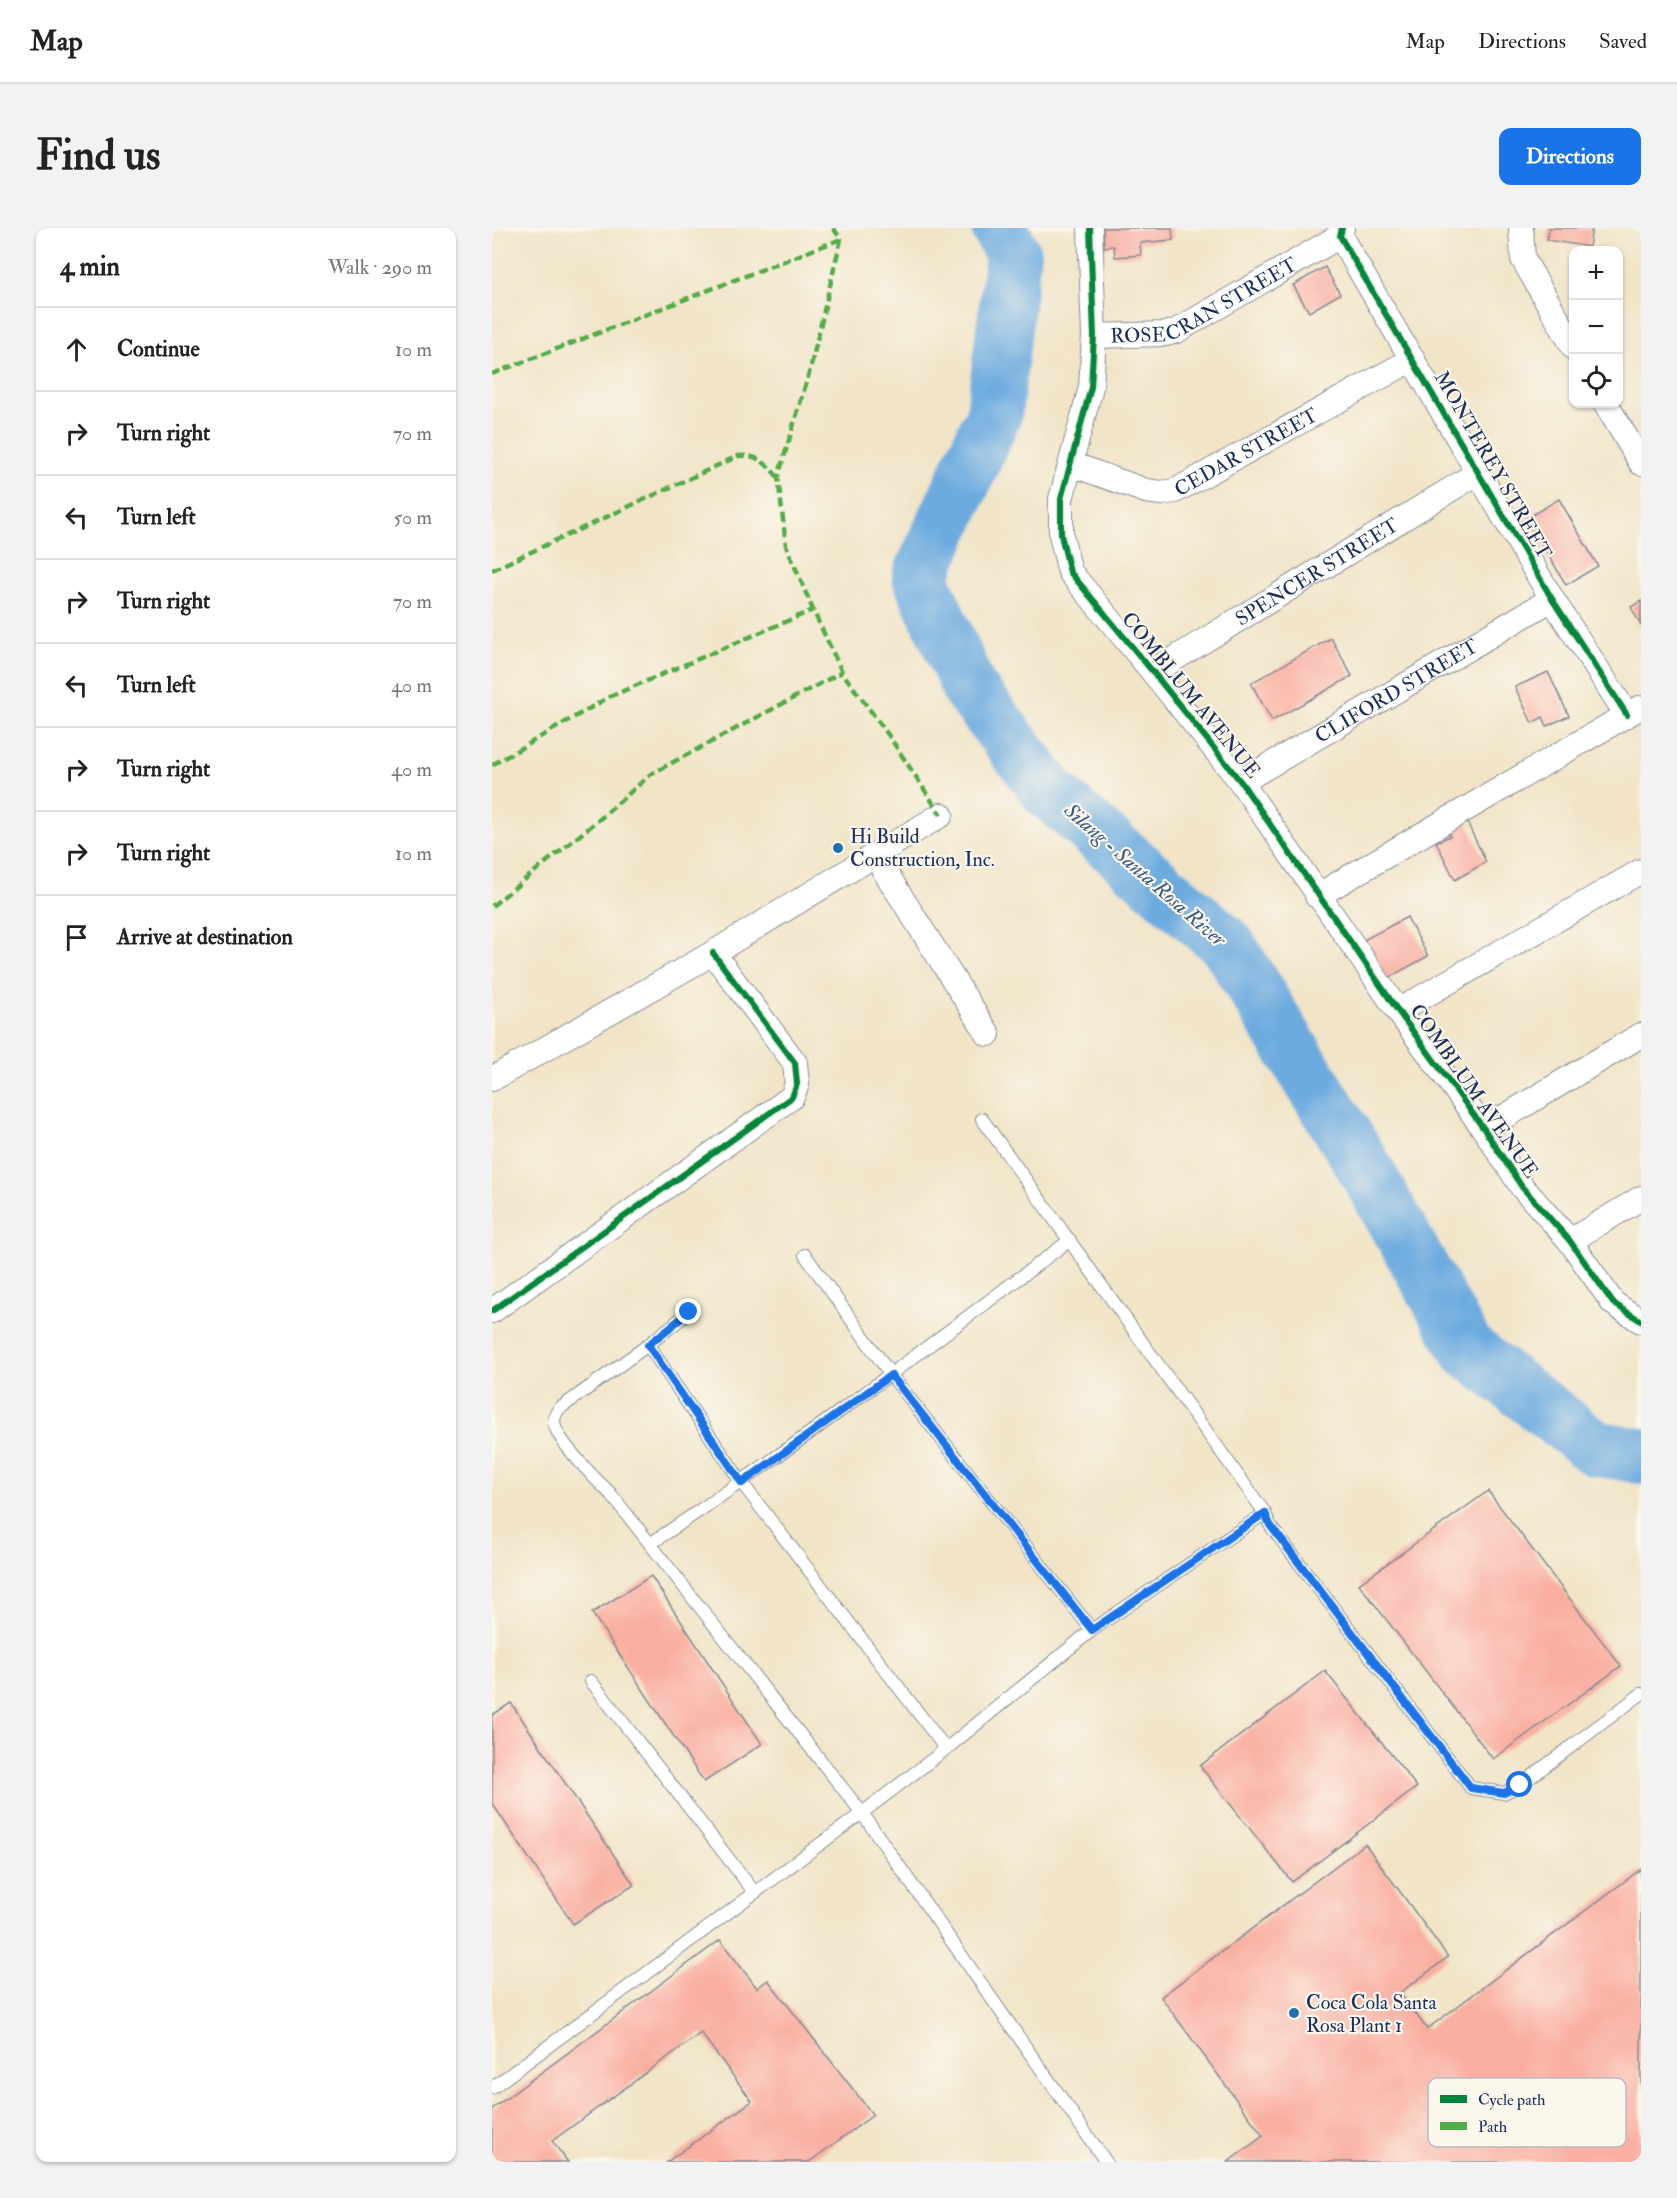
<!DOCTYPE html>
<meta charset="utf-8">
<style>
:root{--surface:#fff;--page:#f2f2f2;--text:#222;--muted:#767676;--line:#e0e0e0;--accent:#1a73e8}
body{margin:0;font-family:"IM FELL Double Pica",serif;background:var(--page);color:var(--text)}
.controls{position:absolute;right:18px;top:18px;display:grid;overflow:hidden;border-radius:12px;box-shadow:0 2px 4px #0004}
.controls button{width:54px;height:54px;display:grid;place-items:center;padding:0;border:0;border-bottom:2px solid var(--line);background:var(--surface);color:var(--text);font:30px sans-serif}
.stop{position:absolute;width:18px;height:18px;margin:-14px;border:4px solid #1a73e8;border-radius:50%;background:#fff}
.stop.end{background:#1a73e8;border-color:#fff;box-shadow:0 2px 6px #0008}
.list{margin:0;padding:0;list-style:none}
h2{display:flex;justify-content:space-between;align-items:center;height:78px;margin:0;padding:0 24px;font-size:26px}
h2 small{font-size:20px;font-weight:400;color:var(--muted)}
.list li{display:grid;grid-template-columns:39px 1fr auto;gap:18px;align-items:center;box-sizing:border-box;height:84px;padding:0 24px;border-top:2px solid var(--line)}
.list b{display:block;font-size:22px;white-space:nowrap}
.list em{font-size:20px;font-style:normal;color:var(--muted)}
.icon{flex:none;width:33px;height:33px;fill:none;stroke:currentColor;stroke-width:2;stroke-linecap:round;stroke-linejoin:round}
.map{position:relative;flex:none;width:1149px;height:1934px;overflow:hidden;border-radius:12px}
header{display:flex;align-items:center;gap:36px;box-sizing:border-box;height:84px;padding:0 30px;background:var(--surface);border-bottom:2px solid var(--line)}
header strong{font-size:28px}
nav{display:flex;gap:33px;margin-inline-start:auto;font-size:21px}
.intro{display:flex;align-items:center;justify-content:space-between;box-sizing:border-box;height:144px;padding:0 36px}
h1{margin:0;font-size:42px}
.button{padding:15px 27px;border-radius:12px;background:var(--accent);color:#fff;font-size:21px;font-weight:700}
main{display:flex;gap:36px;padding:0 36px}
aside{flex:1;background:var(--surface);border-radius:12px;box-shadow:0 2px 4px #0004}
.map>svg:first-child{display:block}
</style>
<header>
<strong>Map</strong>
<nav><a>Map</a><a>Directions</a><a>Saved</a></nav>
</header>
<div class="intro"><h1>Find us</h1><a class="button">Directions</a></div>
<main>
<aside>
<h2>4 min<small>Walk · 290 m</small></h2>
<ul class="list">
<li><svg class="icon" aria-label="ahead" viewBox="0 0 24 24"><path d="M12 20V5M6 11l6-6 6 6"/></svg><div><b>Continue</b></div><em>10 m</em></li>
<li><svg class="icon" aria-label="right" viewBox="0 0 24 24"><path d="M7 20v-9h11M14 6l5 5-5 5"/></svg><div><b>Turn right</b></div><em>70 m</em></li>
<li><svg class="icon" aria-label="left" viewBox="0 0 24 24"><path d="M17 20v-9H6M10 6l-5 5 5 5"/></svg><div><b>Turn left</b></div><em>50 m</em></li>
<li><svg class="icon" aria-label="right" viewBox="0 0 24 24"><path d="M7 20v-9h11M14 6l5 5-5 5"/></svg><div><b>Turn right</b></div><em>70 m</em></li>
<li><svg class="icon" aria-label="left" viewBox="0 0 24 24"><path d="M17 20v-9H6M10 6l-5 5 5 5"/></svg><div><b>Turn left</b></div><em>40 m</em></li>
<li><svg class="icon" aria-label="right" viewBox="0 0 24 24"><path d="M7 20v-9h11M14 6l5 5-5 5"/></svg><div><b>Turn right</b></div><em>40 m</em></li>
<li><svg class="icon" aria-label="right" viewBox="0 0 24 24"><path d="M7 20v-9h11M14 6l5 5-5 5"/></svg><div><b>Turn right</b></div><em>10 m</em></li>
<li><svg class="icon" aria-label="arrive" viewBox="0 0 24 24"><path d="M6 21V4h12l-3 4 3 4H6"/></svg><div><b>Arrive at destination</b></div></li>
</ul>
</aside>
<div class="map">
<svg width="1149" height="1934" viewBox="0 0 1149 1934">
<rect width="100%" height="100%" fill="#fbf7ec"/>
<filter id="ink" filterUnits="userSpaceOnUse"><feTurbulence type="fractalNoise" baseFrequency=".0167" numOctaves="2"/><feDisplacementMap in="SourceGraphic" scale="12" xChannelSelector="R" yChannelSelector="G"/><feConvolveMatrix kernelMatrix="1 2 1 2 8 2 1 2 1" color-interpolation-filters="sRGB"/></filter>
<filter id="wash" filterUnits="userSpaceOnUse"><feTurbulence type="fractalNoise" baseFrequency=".008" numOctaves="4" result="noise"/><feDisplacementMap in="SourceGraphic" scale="24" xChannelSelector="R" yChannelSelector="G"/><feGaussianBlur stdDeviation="1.35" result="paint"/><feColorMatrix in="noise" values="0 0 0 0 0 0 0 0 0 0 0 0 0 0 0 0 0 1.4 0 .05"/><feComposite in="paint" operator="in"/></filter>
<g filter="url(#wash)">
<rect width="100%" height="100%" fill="#f1e4c7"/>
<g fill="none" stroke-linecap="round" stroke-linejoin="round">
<path stroke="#6dabdf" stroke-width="56" d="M507,0L521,26L502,186L428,349L477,460L558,565L735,716L871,937L975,1121L1103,1220L1149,1228"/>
</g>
<g id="blocks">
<path fill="#f9aea1" d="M611,0H680L681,12L648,15L649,27L623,29L622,18L612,19Z
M1057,0H1100L1097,19L1055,12Z
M833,39L848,66L817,84L801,57Z
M1067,271L1106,338L1074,357L1035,290Z
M1149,373V398L1139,379Z
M839,410L860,448L780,493L759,455Z
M1056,444L1077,488L1055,498L1051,489L1040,495L1023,459Z
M974,592L994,634L963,652L944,614L958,608L956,601Z
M915,689L936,728L889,754L868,714Z
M996,1263L1129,1438L1001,1531L867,1356Z
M159,1348L270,1516L212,1554L100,1385Z
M833,1443L925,1559L800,1654L708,1538Z
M19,1475L142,1657L81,1696L0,1575V1487Z
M873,1616L956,1729L908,1765L935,1801L1149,1641V1934H736L771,1908L669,1769Z
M228,1712L265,1760L276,1752L381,1887L317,1934H175L260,1873L209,1805L60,1913L76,1934H0V1881Z"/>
</g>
</g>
<g filter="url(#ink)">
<use href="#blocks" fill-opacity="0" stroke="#868a92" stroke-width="1.5"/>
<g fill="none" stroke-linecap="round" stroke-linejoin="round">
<defs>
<path id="lane" d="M490,891L773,1285L778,1297L979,1560L1012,1565L1028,1557L1149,1466
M313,1027L399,1147L600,1402
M197,1084L156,1117L67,1181C64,1185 62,1188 62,1194C63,1211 105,1253 118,1265L370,1585L614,1934
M156,1117L250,1255L454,1521
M158,1316C302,1220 440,1116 578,1012
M99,1453L263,1665
M0,1860L370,1585L454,1521L600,1402L773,1285"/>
<g id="street">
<path d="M598,0L602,108L599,159L569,271V307L578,344L661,444L749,554L906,783L992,901L1030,959L1078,1013L1121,1075L1149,1093"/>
<path d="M850,0L848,8L1060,371L1135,487"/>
<path d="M1029,0L1031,31L1082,120"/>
<path id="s1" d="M602,108L674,106L684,103L848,8"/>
<path d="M1114,176L1149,235"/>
<path id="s2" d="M579,236L654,263L669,265L683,263L921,131"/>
<path id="s3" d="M661,444L987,244"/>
<path id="s4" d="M749,554L1060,371"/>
<path d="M383,628L496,806"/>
<path d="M825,668L1147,480"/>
<path d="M906,783L1149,643"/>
<path d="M0,851L221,725L449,587"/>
<path d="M992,901L1149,807"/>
<path d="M1078,1013L1149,970"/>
<path d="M0,1083L300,869L305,856L303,835L221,725"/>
</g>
</defs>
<use href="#lane" stroke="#868a92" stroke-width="14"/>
<use href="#street" stroke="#868a92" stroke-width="26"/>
<use href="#lane" stroke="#fff" stroke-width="12"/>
<use href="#street" stroke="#fff" stroke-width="24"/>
<path stroke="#52ab49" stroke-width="4.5" stroke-dasharray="9 4.5" stroke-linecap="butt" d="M341,0L349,11L318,142L286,249L294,317L321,382L350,444L397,508L449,587
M0,146L349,11
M0,342L246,228C266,226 273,235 286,249
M0,537L117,469L321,382
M0,678L109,590L159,546L350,444"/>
<defs>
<path id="cycleway" d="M598,0L602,108L599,159L569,271V307L578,344L661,444L749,554L906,783L992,901L1030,959L1078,1013L1121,1075L1149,1093
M850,0L848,8L1060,371L1135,487
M0,1083L300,869L305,856L303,835L221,725"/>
</defs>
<use href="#cycleway" stroke="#fbf7ec" stroke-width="10"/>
<use href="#cycleway" stroke="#00873e" stroke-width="6"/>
</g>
</g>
<g fill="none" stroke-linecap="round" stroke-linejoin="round" filter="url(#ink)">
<path stroke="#1a73e8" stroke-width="8" d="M197,1084L156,1117L250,1255L399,1147L600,1402L773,1285L778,1297L979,1560L1012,1565L1028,1557"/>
</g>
<g fill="#1f6fb2" stroke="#fbf7ec" stroke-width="2">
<circle cx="346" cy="620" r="6"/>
<circle cx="802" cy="1785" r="6"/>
</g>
<g text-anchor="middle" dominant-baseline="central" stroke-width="4.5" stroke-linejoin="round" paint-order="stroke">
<g font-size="20" fill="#1b2f5e" stroke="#fbf7ec">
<text stroke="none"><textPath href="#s1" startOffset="118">ROSECRAN STREET</textPath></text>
<text stroke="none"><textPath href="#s2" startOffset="190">CEDAR STREET</textPath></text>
<text transform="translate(1001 237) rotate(60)">MONTEREY STREET</text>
<text stroke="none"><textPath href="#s3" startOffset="192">SPENCER STREET</textPath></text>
<text stroke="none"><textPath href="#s4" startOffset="180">CLIFORD STREET</textPath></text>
<text transform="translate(699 467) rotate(51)">COMBLUM AVENUE</text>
<text transform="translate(982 863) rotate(55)">COMBLUM AVENUE</text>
</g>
<g font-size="20" fill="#1b2f5e" stroke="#fbf7ec" text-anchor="start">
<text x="358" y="608">Hi Build<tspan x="358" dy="23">Construction, Inc.</tspan></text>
<text x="814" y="1774">Coca Cola Santa<tspan x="814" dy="23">Rosa Plant 1</tspan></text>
</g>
<g font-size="21" font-style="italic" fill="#385a8b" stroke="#fbf7ec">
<text transform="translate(653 647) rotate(41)">Silang - Santa Rosa River</text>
</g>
</g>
<rect x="936" y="1850" width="198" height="69" rx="9" fill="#fbf7ec" stroke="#b8bbc1" stroke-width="1.5"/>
<rect x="948" y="1867" width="27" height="8" fill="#00873e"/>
<rect x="948" y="1894" width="27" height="8" fill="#52ab49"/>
<g font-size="16" fill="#1b2f5e">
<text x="986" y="1877">Cycle path</text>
<text x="986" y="1904">Path</text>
</g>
</svg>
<div class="controls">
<button>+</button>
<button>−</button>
<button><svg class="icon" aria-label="locate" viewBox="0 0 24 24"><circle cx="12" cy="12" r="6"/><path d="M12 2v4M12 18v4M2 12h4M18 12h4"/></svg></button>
</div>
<div class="stop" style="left:1028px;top:1557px"></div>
<div class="stop end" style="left:197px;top:1084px"></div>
</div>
</main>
